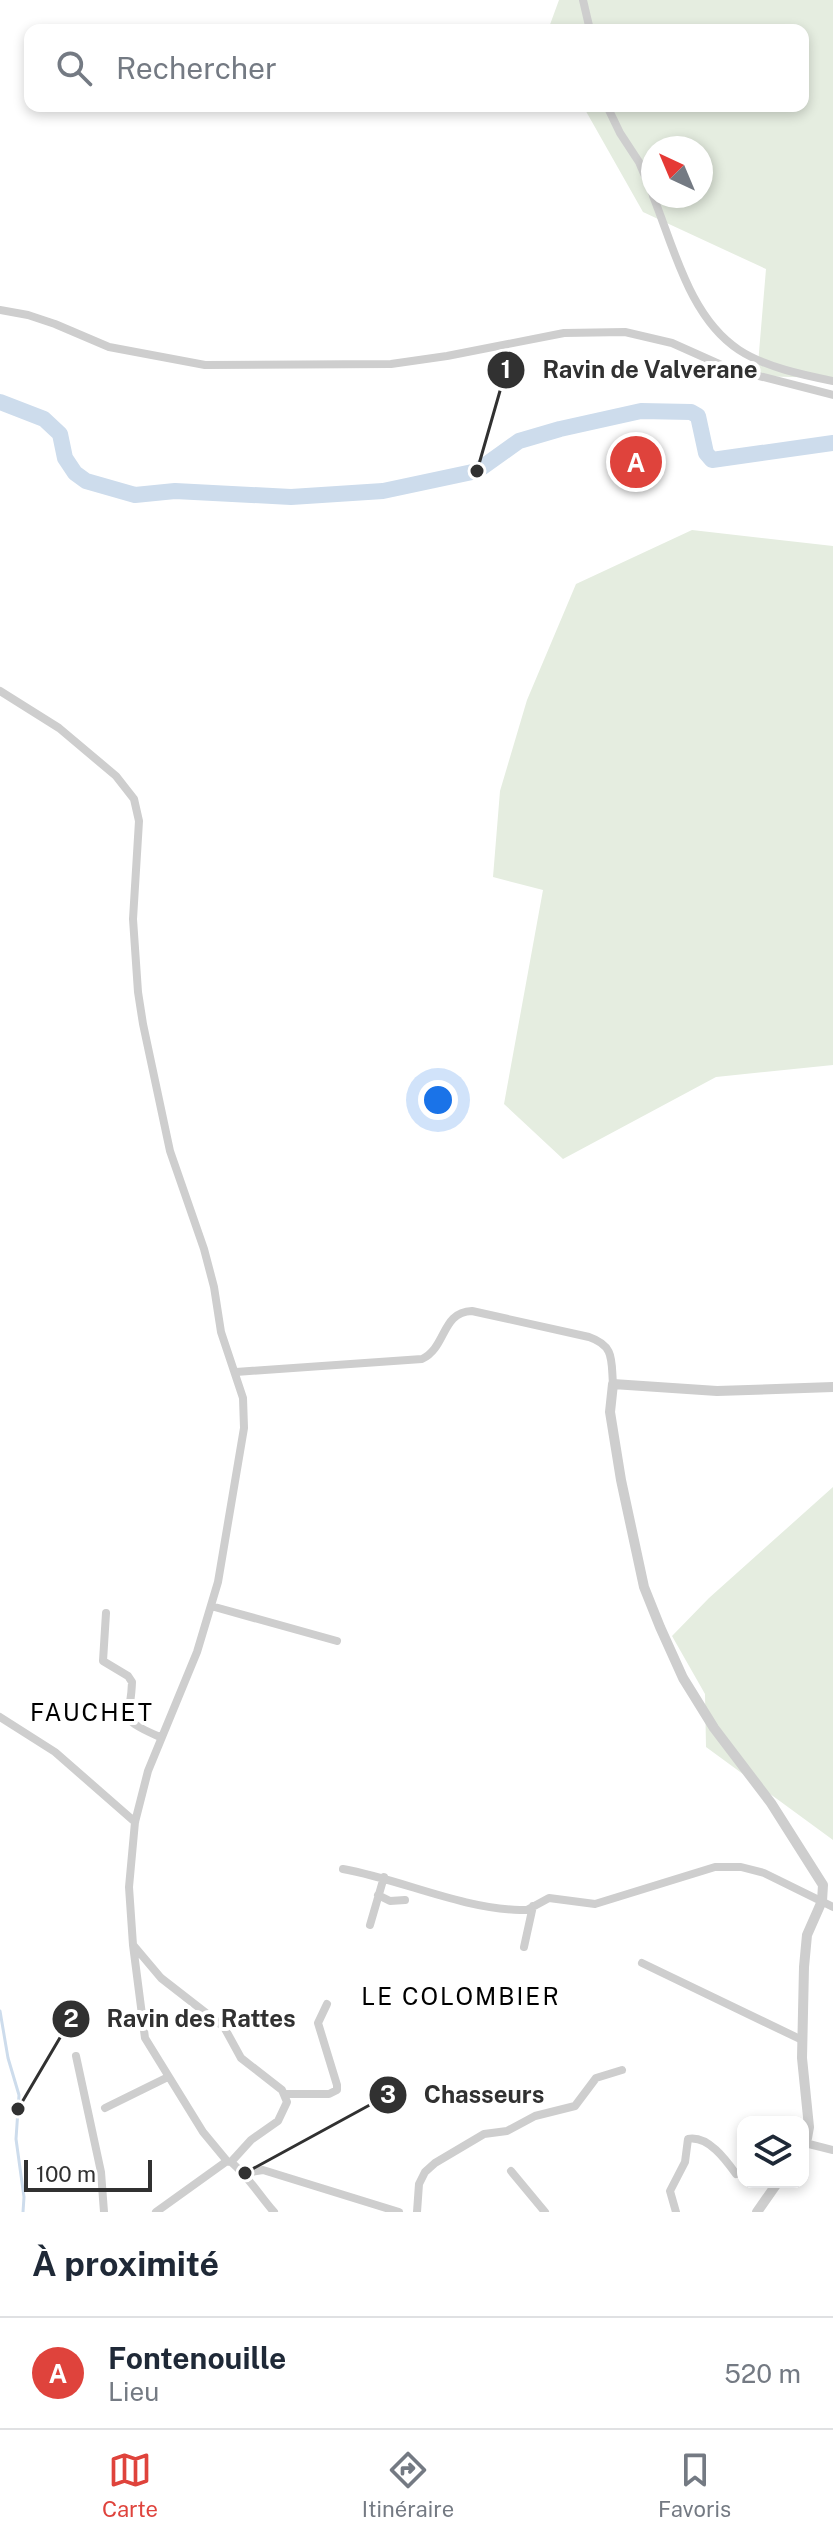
<!DOCTYPE html>
<html lang="fr">
<meta charset="utf-8">
<style>
:root{--surface:#fff;--page:#f6f6f7;--text:#1f2937;--muted:#747a83;--line:#e0e1e3;--accent:#df433c}
body{margin:0;font-family:"Public Sans",sans-serif;background:var(--page);color:var(--text)}
.controls{position:absolute;right:24px;bottom:24px;display:grid;overflow:hidden;border-radius:16px;box-shadow:0 4px 12px #0003}
.controls button{width:72px;height:72px;display:grid;place-items:center;padding:0;border:0;border-bottom:2px solid var(--line);background:var(--surface);color:var(--text);font:40px sans-serif}
.compass{position:absolute;left:641px;top:136px;width:72px;height:72px;border-radius:50%;background:var(--surface);box-shadow:0 4px 12px #0003;rotate:316deg}
.scale{position:absolute;left:24px;bottom:20px;width:128px;box-sizing:border-box;padding-left:8px;border:4px solid #313131;border-top:0;font-size:22px;line-height:28px;white-space:nowrap;color:#313131;-webkit-text-stroke:6px #fff;paint-order:stroke}
.you{position:absolute;left:438px;top:1100px;width:28px;height:28px;margin:-20px;border:6px solid #fff;border-radius:50%;background:#1a73e8;box-shadow:0 0 0 12px #1a73e833}
.badge{display:grid;place-items:center;width:52px;height:52px;border-radius:50%;background:var(--accent);color:#fff;font-size:26px;font-weight:700}
.pin{position:absolute;translate:-50% -50%;border:4px solid #fff;box-shadow:0 2px 8px #0006}
.list{margin:0;padding:0;list-style:none}
h2{display:flex;justify-content:space-between;align-items:center;height:104px;margin:0;padding:0 32px;font-size:34px}
h2 small{font-size:26px;font-weight:400;color:var(--muted)}
.list li{display:grid;grid-template-columns:52px 1fr auto;gap:24px;align-items:center;box-sizing:border-box;height:112px;padding:0 32px;border-top:2px solid var(--line)}
.list b{display:block;font-size:30px;white-space:nowrap}
.list p{margin:0;font-size:26px;white-space:nowrap;color:var(--muted)}
.list em{font-size:26px;font-style:normal;color:var(--muted)}
.icon{flex:none;width:44px;height:44px;fill:none;stroke:currentColor;stroke-width:2;stroke-linecap:round;stroke-linejoin:round}
.map{position:relative;flex:none;width:833px;height:2212px;overflow:hidden}
.search{position:absolute;background:var(--surface);box-shadow:0 4px 12px #0003;left:24px;right:24px;top:24px;height:88px;display:flex;align-items:center;gap:20px;box-sizing:border-box;padding:0 28px;border-radius:16px;color:var(--muted);font-size:30px}
.sheet{height:216px;background:var(--surface)}
nav{display:flex;justify-content:space-around;align-items:center;box-sizing:border-box;height:112px;border-top:2px solid var(--line);background:var(--surface);font-size:22px;color:var(--muted)}
nav a{display:grid;justify-items:center;gap:4px}
nav .on{color:var(--accent)}
.map>svg:first-child{display:block}
</style>
<div class="map">
<svg width="833" height="2212" viewBox="0 0 833 2212">
<rect width="100%" height="100%" fill="#fff"/>
<path fill="#e5ede0" fill-rule="evenodd" d="M559,0H833V378L757,376L766,269L643,212L583,106H803V30H548ZM653,148H701V196H653Z
M692,530L833,546V1065L716,1077L563,1159L504,1104L543,890L493,877L500,791L527,700L576,584Z
M833,1487V1840L706,1747L705,1694L672,1636L709,1598Z"/>
<g fill="none" stroke-linecap="round" stroke-linejoin="round">
<path stroke="#cddcec" stroke-width="3" d="M0,2011L8,2058L19,2095L16,2139L24,2197L23,2212"/>
<path stroke="#cddcec" stroke-width="16" d="M0,402L44,419L60,434L65,458L75,473L86,481L135,495L175,491L291,497L383,491L477,471L519,441L560,429L641,411L691,412L698,416L706,453L712,460L833,443"/>
<path stroke="#cecece" stroke-width="8" d="M583,0L590,30
M607,106L620,133L639,162L653,195
M653,196C674,248 690,318 739,350C765,367 803,375 833,381
M0,310L28,315L55,324L109,347L205,365L391,364L447,356L564,333L625,332L672,343L728,368L833,395
M0,691L59,728L116,776L134,799L139,821L133,919L138,992L143,1024L170,1151L204,1249L214,1287L221,1332L243,1398L244,1428L218,1582L197,1652L148,1771L135,1822L129,1887L133,1945L145,2038L203,2132L227,2161
M236,1372L422,1359C447,1347 441,1312 472,1311L589,1337C615,1346 611,1360 613,1384
M211,1606L337,1641
M106,1613L103,1661L128,1676L132,1682C131,1721 116,1718 160,1737
M0,1717L55,1752L135,1822
M343,1869C403,1880 459,1908 520,1910H527L549,1898L595,1904L715,1867H741L764,1873L833,1907
M378,1895L390,1901L405,1900
M370,1925L384,1877
M134,1946L161,1978L224,2027L241,2058L282,2090L287,2102L278,2121L251,2140L231,2162L227,2161L156,2212
M524,1947L533,1906
M642,1963L802,2040
M76,2056L101,2172L104,2212
M285,2094H329L337,2090V2085L318,2023L327,2004
M105,2108L168,2077
M805,2143L833,2150
M231,2162C248,2176 259,2195 274,2212
M511,2171L545,2212
M245,2173L263,2170L399,2212
M417,2212L419,2184L425,2172L435,2163L484,2134L507,2131L535,2116L575,2106L596,2078L622,2070
M676,2212L670,2191L685,2162L688,2139C708,2135 726,2160 736,2174"/>
<path stroke="#cecece" stroke-width="10" d="M803,2146L807,2138L809,2127L802,2058L804,1967L807,1935L822,1901L823,1885L771,1803L714,1728L683,1678L660,1627L644,1587L621,1480L610,1412L613,1384L717,1391L833,1387
M757,2212L778,2182"/>
</g>
<g text-anchor="middle" dominant-baseline="central" stroke-width="8" stroke-linejoin="round" paint-order="stroke">
<g font-size="24" letter-spacing="2" fill="#000" stroke="#fff">
<text x="92" y="1712">FAUCHET</text>
<text x="461" y="1996">LE COLOMBIER</text>
</g>
</g>
<path fill="none" stroke="#313131" stroke-width="3" d="M477 471L506 370M18 2109L71 2019M245 2173L388 2095"/>
<g fill="#313131" stroke="#fff" stroke-width="3">
<circle cx="477" cy="471" r="8"/>
<circle cx="18" cy="2109" r="8"/>
<circle cx="245" cy="2173" r="8"/>
<circle cx="506" cy="370" r="20"/>
<circle cx="71" cy="2019" r="20"/>
<circle cx="388" cy="2095" r="20"/>
</g>
<g font-size="24" text-anchor="middle" font-weight="bold" fill="#fff">
<text x="506" y="378">1</text>
<text x="71" y="2027">2</text>
<text x="388" y="2103">3</text>
</g>
<g font-size="24" text-anchor="middle" font-weight="bold" fill="#313131" stroke="#fff" stroke-width="8" stroke-linejoin="round" paint-order="stroke">
<text x="650" y="378">Ravin de Valverane</text>
<text x="201" y="2027">Ravin des Rattes</text>
<text x="484" y="2103">Chasseurs</text>
</g>
</svg>
<div class="controls">
<button><svg class="icon" aria-label="layers" viewBox="0 0 24 24"><path d="M12 4l9 5-9 5-9-5zM3 14l9 5 9-5"/></svg></button>
</div>
<svg class="compass" viewBox="-18 -18 36 36"><path d="M0-13l5 13h-10z" fill="#e53935"/><path d="M0 13l5-13h-10z" fill="#747a83"/></svg>
<div class="scale">100 m</div>
<div class="you"></div>
<div class="pin badge" style="left:636px;top:462px">A</div>
<div class="search"><svg class="icon" aria-label="search" viewBox="0 0 24 24"><circle cx="10" cy="10" r="6"/><path d="M15 15l6 6"/></svg>Rechercher</div>
</div>
<section class="sheet">
<h2>À proximité<small></small></h2>
<ul class="list">
<li><span class="badge">A</span><div><b>Fontenouille</b><p>Lieu</p></div><em>520 m</em></li>
</ul>
</section>
<nav>
<a class="on"><svg class="icon" aria-label="map" viewBox="0 0 24 24"><path d="M3 6l6-2 6 2 6-2v14l-6 2-6-2-6 2zM9 4v14M15 6v14"/></svg>Carte</a>
<a><svg class="icon" aria-label="directions" viewBox="0 0 24 24"><path d="M12 3l9 9-9 9-9-9zM9 14v-3h6M13 9l2 2-2 2"/></svg>Itinéraire</a>
<a><svg class="icon" aria-label="saved" viewBox="0 0 24 24"><path d="M7 4h10v16l-5-4-5 4z"/></svg>Favoris</a>
</nav>
